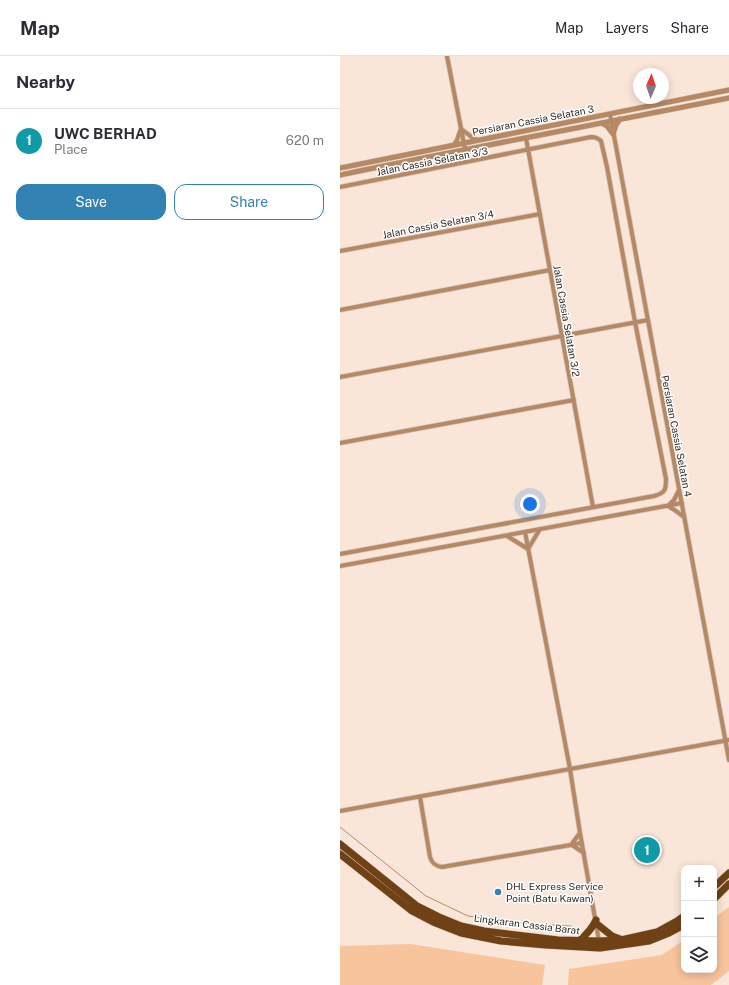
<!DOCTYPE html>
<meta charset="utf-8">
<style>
:root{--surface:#fff;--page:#f7f7f7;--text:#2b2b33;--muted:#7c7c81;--line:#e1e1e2;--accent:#3282b3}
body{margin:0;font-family:"Public Sans",sans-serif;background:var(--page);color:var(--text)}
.controls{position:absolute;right:12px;bottom:12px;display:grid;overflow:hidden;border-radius:8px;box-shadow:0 2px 10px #0003}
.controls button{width:36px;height:36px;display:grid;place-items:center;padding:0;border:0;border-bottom:1px solid var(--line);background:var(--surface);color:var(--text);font:20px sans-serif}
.compass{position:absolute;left:293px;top:12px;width:36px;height:36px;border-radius:50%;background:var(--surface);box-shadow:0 2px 10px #0003;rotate:2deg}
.you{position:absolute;left:190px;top:448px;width:14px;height:14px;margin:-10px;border:3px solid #fff;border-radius:50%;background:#1a73e8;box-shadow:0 0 0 6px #1a73e833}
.badge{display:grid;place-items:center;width:26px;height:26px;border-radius:50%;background:var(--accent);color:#fff;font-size:13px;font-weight:700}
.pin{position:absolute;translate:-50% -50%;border:2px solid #fff;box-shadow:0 1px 4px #0006}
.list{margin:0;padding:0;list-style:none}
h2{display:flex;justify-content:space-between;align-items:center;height:52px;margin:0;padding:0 16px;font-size:17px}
h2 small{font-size:13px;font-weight:400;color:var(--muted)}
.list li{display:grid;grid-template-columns:26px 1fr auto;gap:12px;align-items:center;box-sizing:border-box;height:64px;padding:0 16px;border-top:1px solid var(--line)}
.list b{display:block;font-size:15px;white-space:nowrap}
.list p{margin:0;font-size:13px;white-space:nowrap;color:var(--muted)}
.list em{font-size:13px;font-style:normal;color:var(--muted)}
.actions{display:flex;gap:8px;padding:12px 16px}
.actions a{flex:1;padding:9px 0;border:1px solid var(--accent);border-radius:12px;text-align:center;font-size:14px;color:var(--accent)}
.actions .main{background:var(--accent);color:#fff}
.icon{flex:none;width:22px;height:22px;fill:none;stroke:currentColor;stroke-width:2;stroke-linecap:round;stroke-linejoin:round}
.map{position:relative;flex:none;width:389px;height:929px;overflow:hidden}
header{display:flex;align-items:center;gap:24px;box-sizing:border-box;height:56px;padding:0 20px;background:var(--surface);border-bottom:1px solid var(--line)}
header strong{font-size:19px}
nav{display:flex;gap:22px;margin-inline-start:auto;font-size:14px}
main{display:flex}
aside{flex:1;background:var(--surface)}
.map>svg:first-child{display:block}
</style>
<header>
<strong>Map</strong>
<nav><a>Map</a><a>Layers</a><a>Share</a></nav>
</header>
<main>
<aside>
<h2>Nearby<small></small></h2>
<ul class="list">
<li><span class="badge" style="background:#0f9aa8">1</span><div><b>UWC BERHAD</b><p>Place</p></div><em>620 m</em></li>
</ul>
<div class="actions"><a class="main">Save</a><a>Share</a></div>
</aside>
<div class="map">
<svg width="389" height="929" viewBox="0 0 389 929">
<rect width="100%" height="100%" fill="#f9e6d8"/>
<path fill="#f7c49c" d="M389,851V915L371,929H228L229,913L322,899L344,884V914H374V862Z
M70,888L205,909L202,929H0V890Z"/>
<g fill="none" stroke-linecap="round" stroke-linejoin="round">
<path stroke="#bb8a61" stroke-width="1" d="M0,771L86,840L128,860L176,867L231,870"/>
<defs>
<path id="minor" d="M107,0L125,93
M270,58L389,704
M121,73L133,82L138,84
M186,82L253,451
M114,89L117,84L120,75
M0,131L251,81C256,81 258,82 261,85L267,111L295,266L326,423C326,434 325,437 314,440L0,498
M0,195L200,158
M0,254L210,214
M0,321L308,264
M0,387L234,344
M339,434L334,444L328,450L336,455L344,461
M185,476L230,713L240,777L259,885
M167,480L188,493L200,473
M0,510L342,447
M80,741L90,801C92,808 96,810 102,811L242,787
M0,755L389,684
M231,789L240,777
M232,789L244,797"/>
<path id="tertiary" d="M262,67L267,70L273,78
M273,78L276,69L280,63
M0,112L389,34
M0,119C129,92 259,68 389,42"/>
<path id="primary" d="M0,788L77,850L99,861L121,870L144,875L218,884L259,885L281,884L317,876L337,865L344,860
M0,798L72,855L93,866L121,877L161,885L206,889L260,892L309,885L329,877L344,869
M374,831L389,817
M374,843L389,828
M257,868L272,880L280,883
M239,885C246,879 252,873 256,864"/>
</defs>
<use href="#minor" stroke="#d5c4b8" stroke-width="5.5"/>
<use href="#tertiary" stroke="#d5c4b8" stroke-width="6"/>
<use href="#primary" stroke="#d5c4b8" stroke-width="8"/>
<use href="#minor" stroke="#b68964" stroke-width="4"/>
<use href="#tertiary" stroke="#b68964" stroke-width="5"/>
<use href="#primary" stroke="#6f4115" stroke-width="7"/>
</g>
<circle fill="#3282b3" stroke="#fff" stroke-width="1.5" cx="158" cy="836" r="4"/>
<g text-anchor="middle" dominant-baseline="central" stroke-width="3" stroke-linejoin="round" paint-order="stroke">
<g font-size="10" fill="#312a25" stroke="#fff">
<text transform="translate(193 64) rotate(-11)">Persiaran Cassia Selatan 3</text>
<text transform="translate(92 105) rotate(-11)">Jalan Cassia Selatan 3/3</text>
<text transform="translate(98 168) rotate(-11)">Jalan Cassia Selatan 3/4</text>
<text transform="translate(227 265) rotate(80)">Jalan Cassia Selatan 3/2</text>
<text transform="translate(337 380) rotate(79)">Persiaran Cassia Selatan 4</text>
<text transform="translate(187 868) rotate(7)">Lingkaran Cassia Barat</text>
</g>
<g font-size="10" fill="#312a25" stroke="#fff" text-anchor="start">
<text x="166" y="830">DHL Express Service<tspan x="166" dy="12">Point (Batu Kawan)</tspan></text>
</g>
</g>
</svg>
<div class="controls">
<button>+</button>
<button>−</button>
<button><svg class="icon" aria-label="layers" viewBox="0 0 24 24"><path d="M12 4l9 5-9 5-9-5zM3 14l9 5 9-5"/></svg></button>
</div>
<svg class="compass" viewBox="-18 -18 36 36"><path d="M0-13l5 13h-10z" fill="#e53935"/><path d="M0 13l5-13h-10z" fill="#7c7c81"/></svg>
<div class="you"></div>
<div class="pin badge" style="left:307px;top:794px;background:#0f9aa8">1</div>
</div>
</main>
